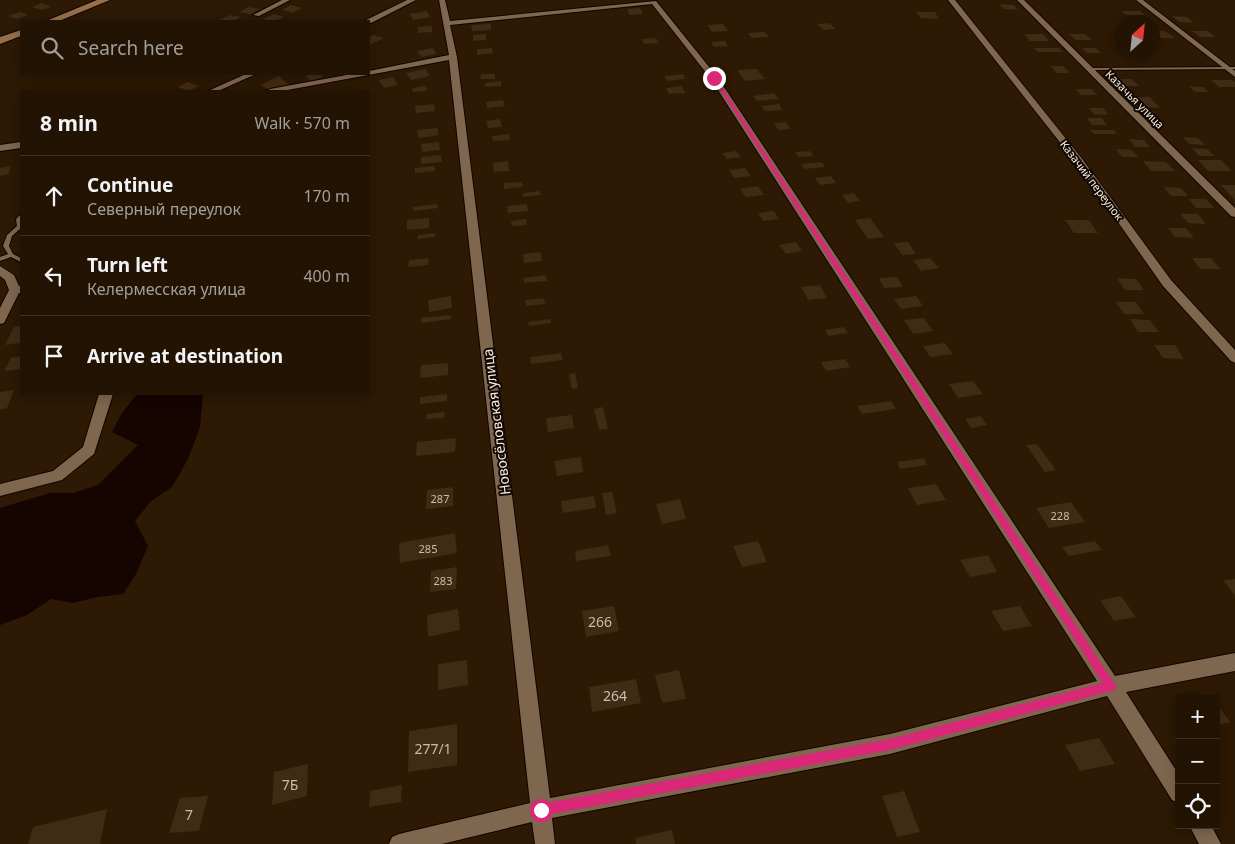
<!DOCTYPE html>
<meta charset="utf-8">
<style>
:root{--surface:#221303;--page:#2a1c0d;--text:#f1f3f6;--muted:#a29e9a;--line:#3f3225}
body{margin:0;font-family:"Noto Sans",sans-serif;background:var(--page);color:var(--text)}
.controls{position:absolute;right:15px;bottom:15px;display:grid;overflow:hidden;border-radius:0px;box-shadow:0 2px 12px #0003}
.controls button{width:45px;height:45px;display:grid;place-items:center;padding:0;border:0;border-bottom:1px solid var(--line);background:var(--surface);color:var(--text);font:25px sans-serif}
.compass{position:absolute;left:1115px;top:15px;width:45px;height:45px;border-radius:50%;background:var(--surface);box-shadow:0 2px 12px #0003;rotate:27deg}
.stop{position:absolute;width:15px;height:15px;margin:-11px;border:4px solid #db2777;border-radius:50%;background:#fff}
.stop.end{background:#db2777;border-color:#fff;box-shadow:0 1px 5px #0008}
.list{margin:0;padding:0;list-style:none}
h2{display:flex;justify-content:space-between;align-items:center;height:65px;margin:0;padding:0 20px;font-size:21px}
h2 small{font-size:16px;font-weight:400;color:var(--muted)}
.list li{display:grid;grid-template-columns:32px 1fr auto;gap:15px;align-items:center;box-sizing:border-box;height:80px;padding:0 20px;border-top:1px solid var(--line)}
.list b{display:block;font-size:19px;white-space:nowrap}
.list p{margin:0;font-size:16px;white-space:nowrap;color:var(--muted)}
.list em{font-size:16px;font-style:normal;color:var(--muted)}
.icon{flex:none;width:28px;height:28px;fill:none;stroke:currentColor;stroke-width:2;stroke-linecap:round;stroke-linejoin:round}
.map{position:relative;flex:none;width:1235px;height:844px;overflow:hidden}
.search{position:absolute;background:var(--surface);box-shadow:0 2px 12px #0003;left:20px;top:20px;width:350px;height:55px;display:flex;align-items:center;gap:12px;box-sizing:border-box;padding:0 18px;border-radius:0px;color:var(--muted);font-size:19px}
.panel{position:absolute;background:var(--surface);box-shadow:0 2px 12px #0003;left:20px;top:90px;width:350px;height:305px;border-radius:0px}
.map>svg:first-child{display:block}
</style>
<div class="map">
<svg width="1235" height="844" viewBox="0 0 1235 844">
<rect width="100%" height="100%" fill="#2d1904"/>
<path fill="#150400" d="M137,394H203L200,427L188,459L172,487L150,502L135,521L148,546L136,574L123,594L97,597L73,603L51,599L27,615L0,625V508L50,493H73L98,485L138,445L112,432L122,413Z"/>
<path fill="#402b15" d="M42,3L51,7L41,10L32,7Z
M999,4L1014,5L1018,10L1003,9Z
M291,5L302,8L293,13L282,10Z
M249,7L260,9L251,14L239,12Z
M640,8L643,14L630,15L627,9Z
M427,11L430,17L413,20L410,14Z
M1122,11H1140L1145,15H1126Z
M20,12L28,15L16,19L8,16Z
M916,12H935L939,19L921,18Z
M274,14L284,17L275,21L263,19Z
M230,15L241,17L233,21L219,20Z
M1172,16L1187,17L1194,23L1179,22Z
M829,23L836,29L824,30L817,24Z
M491,24V30L472,31L471,25Z
M723,24L728,31L712,32L707,25Z
M432,26V32L418,33V27Z
M1152,31H1165L1175,38H1161Z
M1192,31H1208L1215,37H1200Z
M765,32L769,37L752,38L748,33Z
M486,34V40L473,41V35Z
M1024,34H1043L1049,41H1030Z
M1069,34H1085L1092,40H1076Z
M373,35L384,38L369,45V37Z
M656,38L659,43L644,44L642,39Z
M725,41L728,46L714,47L711,42Z
M433,48L436,54L421,57L417,51Z
M492,48L493,53L477,55V49Z
M1034,48H1059L1063,52H1038Z
M1082,48H1096L1101,53H1087Z
M1050,66H1063L1070,73H1057Z
M425,69L430,76L411,80L406,73Z
M757,69L765,79L745,81L737,70Z
M315,74H320L323,77L310,81L306,76Z
M481,74H495V79H480Z
M683,74L685,79L667,81L664,76Z
M279,76L289,85L268,90L261,85Z
M393,77L398,85L384,88L379,80Z
M1115,79H1132L1139,86H1122Z
M1211,80H1232L1235,82V87H1219Z
M501,81V86L485,87V83Z
M188,82L199,86L189,91L178,87Z
M426,86L427,91L413,92L412,88Z
M682,86L685,93L669,94L666,88Z
M1189,86L1203,87L1209,92H1195Z
M1076,89H1092L1097,95H1081Z
M774,93L779,99L757,101L753,96Z
M1132,97H1150L1160,108L1141,107Z
M503,100L505,106L487,108L486,102Z
M434,104L435,111L416,113L415,106Z
M779,104L782,110L765,111L761,106Z
M1089,108H1103L1108,115L1094,114Z
M1087,118H1102L1107,125H1092Z
M500,119L502,127L488,128L486,121Z
M786,122L790,129L778,130L774,123Z
M437,128L439,135L419,138L417,130Z
M1090,130H1114L1117,134H1094Z
M509,134L510,140L493,141L492,136Z
M1183,137L1198,138L1205,145L1189,144Z
M1129,139L1144,140L1150,147H1135Z
M439,142L440,150L422,152L421,144Z
M1192,148L1207,149L1215,156H1199Z
M1116,149L1132,150L1138,157H1122Z
M736,151L741,157L727,159L722,153Z
M810,151L813,156L798,157L796,152Z
M441,155L442,162L421,164V157Z
M1198,160H1221L1232,171H1208Z
M508,161L509,171L494,172L493,163Z
M1143,161L1166,162L1175,171H1151Z
M822,162L825,167L804,169L801,164Z
M10,166L9,174L0,176V168Z
M435,166V171L415,173V168Z
M745,168L751,176L734,178L729,170Z
M831,176L836,183L820,185L815,178Z
M522,182L523,187L504,189V183Z
M1221,185H1235V200Z
M758,186L764,195L746,197L740,189Z
M1164,187L1181,188L1188,196H1171Z
M540,191L541,195L523,197V193Z
M854,193L860,201L848,203L842,195Z
M1189,199H1206L1214,208H1196Z
M437,204L438,208L413,211V207Z
M527,204L528,211L508,213L507,206Z
M774,211L779,219L763,221L758,213Z
M1180,214H1198L1206,224L1188,223Z
M429,218V228L407,230V220Z
M870,218L884,237L868,239L855,220Z
M526,219L527,225L512,226L511,221Z
M1065,220H1089L1098,233H1074Z
M1168,228H1186L1194,238L1175,237Z
M435,233V237L417,239L418,235Z
M796,242L802,251L786,254L779,245Z
M908,242L916,254L902,255L894,243Z
M541,252L542,261L524,263L523,254Z
M429,258L428,265L408,267L409,260Z
M930,258L939,268L921,271L913,260Z
M1192,258H1211L1220,269H1200Z
M546,275L547,281L524,283L523,278Z
M897,277L903,287L884,288L879,278Z
M1117,278L1136,279L1144,290H1125Z
M820,285L827,298L808,300L801,287Z
M451,296L452,308L429,312L428,300Z
M916,296L923,306L901,309L894,299Z
M544,298L545,304L526,306L525,300Z
M1116,302H1136L1144,314H1124Z
M451,315V319L421,323V318Z
M924,318L933,331L913,334L904,320Z
M551,319V323L529,326L528,322Z
M1130,319L1150,320L1159,332H1138Z
M21,326V343L5,345L14,327Z
M844,327L848,333L828,336L825,330Z
M945,343L953,354L930,357L923,346Z
M1154,345H1175L1184,359L1163,358Z
M561,353L563,360L531,364L530,357Z
M21,356V369L4,371L11,358Z
M845,359L850,367L826,371L821,362Z
M448,363V375L420,378L421,365Z
M575,373L578,388L572,389L569,374Z
M973,381L983,394L958,398L949,384Z
M14,390L7,408L0,410V392Z
M447,394V401L420,404V397Z
M891,401L896,409L862,414L857,406Z
M603,407L608,429L599,430L594,409Z
M445,412L444,418L427,419V414Z
M572,415L574,428L548,432L546,418Z
M981,416L987,425L971,428L965,419Z
M456,438L455,452L416,456L417,442Z
M1037,444L1056,470L1045,472L1026,445Z
M581,457L583,472L557,476L554,461Z
M924,458L927,465L900,469L897,462Z
M936,484L946,500L917,505L908,488Z
M453,487V506L426,509L427,490Z
M612,492L617,513L606,515L602,493Z
M594,496L596,508L563,513L561,501Z
M680,499L686,519L662,524L656,504Z
M1071,502L1085,522L1049,528L1036,508Z
M455,533L457,553L400,563L399,543Z
M758,541L767,562L742,567L733,546Z
M1095,541L1102,550L1069,556L1062,547Z
M608,545L611,556L576,561L575,551Z
M988,555L997,572L970,577L960,560Z
M457,567L456,589L430,592L431,571Z
M1235,579V596L1223,580Z
M1121,596L1136,617L1114,621L1100,600Z
M614,606L619,631L586,637L582,611Z
M1020,606L1032,626L1003,631L991,611Z
M458,609L460,630L428,637L427,615Z
M467,660L468,685L438,690V664Z
M679,670L686,699L662,703L655,675Z
M636,679L641,703L592,712L589,687Z
M1209,693L1212,698H1189V697Z
M1216,703L1230,722L1216,725Z
M457,724V765L408,772L409,731Z
M1099,738L1115,764L1080,771L1065,745Z
M308,764L307,796L272,805L274,772Z
M402,785L401,802L369,807L370,791Z
M904,791L920,832L897,837L882,796Z
M208,796L199,831L169,833L180,798Z
M107,809L100,844H28L33,827Z
M672,830L675,844H636L635,838Z"/>
<g fill="none" stroke-linecap="round" stroke-linejoin="round">
<defs>
<path id="lane" d="M1235,67V69L1089,70L1087,69L1089,68Z
M19,216H21V228L12,236L9,246L13,254L21,258V262L11,257L0,261V257L8,254L3,246L7,235L17,226L16,219Z"/>
<path id="street" d="M282,0H290L259,16L253,15Z
M407,0H416L371,23L364,21Z
M439,0H445L450,21L656,1L718,78L1115,676L1235,653V671L1126,692L1179,775V803L1172,800L1107,696L890,754L552,818L555,844H535L532,822L442,844H389L392,837L399,834L530,803L449,60L282,91H266L270,89L352,74H369V71L449,55ZM652,4L711,79L1097,681L890,734L550,798L457,57L450,25Z
M948,0H955L1083,160L1171,280L1235,350V363L1231,361L1163,286L1077,164Z
M1017,0H1024L1235,208V217L1231,216Z
M1136,0H1143L1235,71V77Z
M246,74H256L218,91H208Z
M21,142V148L0,151V145Z
M0,266L14,275L19,286L21,285V293H19L4,323L0,324V308L9,290L5,280L0,276Z
M99,394H113L94,454L62,480L0,496V484L53,471L83,447Z
M1189,825H1211L1221,844H1199Z"/>
<path id="secondary" d="M97,0H110L59,21H46Z
M21,30V36L0,44V37Z"/>
</defs>
<use href="#lane" stroke="#140400" stroke-width="2"/>
<use href="#street" stroke="#140400" stroke-width="2"/>
<use href="#secondary" stroke="#140400" stroke-width="2"/>
<use href="#lane" fill="#7e664f" fill-rule="evenodd"/>
<use href="#street" fill="#7e664f" fill-rule="evenodd"/>
<use href="#secondary" fill="#94704c" fill-rule="evenodd"/>
</g>
<path fill="#db2777" d="M712,77L716,78L1116,686L1115,690L1111,691L890,750L541,816L537,814L535,810L537,806L541,804L890,739L1103,683Z"/>
<g text-anchor="middle" dominant-baseline="central" stroke-width="4" stroke-linejoin="round" paint-order="stroke">
<g font-size="11" fill="#fbede0" stroke="#0f0702">
<text transform="translate(1135 99) rotate(45)">Казачья улица</text>
<text transform="translate(1092 180) rotate(53)">Казачий переулок</text>
</g>
<g font-size="11" fill="#ccbcad">
<text x="440" y="498">287</text>
<text x="1060" y="515">228</text>
<text x="428" y="548">285</text>
<text x="443" y="580">283</text>
</g>
<g font-size="14" fill="#fbede0" stroke="#0f0702">
<text transform="translate(496 422) rotate(-97)">Новосёловская улица</text>
</g>
<g font-size="14" fill="#ccbcad">
<text x="600" y="621">266</text>
<text x="615" y="695">264</text>
<text x="433" y="748">277/1</text>
<text x="290" y="784">7Б</text>
<text x="189" y="814">7</text>
</g>
</g>
</svg>
<div class="controls">
<button>+</button>
<button>−</button>
<button><svg class="icon" aria-label="locate" viewBox="0 0 24 24"><circle cx="12" cy="12" r="6"/><path d="M12 2v4M12 18v4M2 12h4M18 12h4"/></svg></button>
</div>
<svg class="compass" viewBox="-18 -18 36 36"><path d="M0-13l5 13h-10z" fill="#e53935"/><path d="M0 13l5-13h-10z" fill="#a29e9a"/></svg>
<div class="stop" style="left:541px;top:810px"></div>
<div class="stop end" style="left:714px;top:78px"></div>
<div class="search"><svg class="icon" aria-label="search" viewBox="0 0 24 24"><circle cx="10" cy="10" r="6"/><path d="M15 15l6 6"/></svg>Search here</div>
<section class="panel">
<h2>8 min<small>Walk · 570 m</small></h2>
<ul class="list">
<li><svg class="icon" aria-label="ahead" viewBox="0 0 24 24"><path d="M12 20V5M6 11l6-6 6 6"/></svg><div><b>Continue</b><p>Северный переулок</p></div><em>170 m</em></li>
<li><svg class="icon" aria-label="left" viewBox="0 0 24 24"><path d="M17 20v-9H6M10 6l-5 5 5 5"/></svg><div><b>Turn left</b><p>Келермесская улица</p></div><em>400 m</em></li>
<li><svg class="icon" aria-label="arrive" viewBox="0 0 24 24"><path d="M6 21V4h12l-3 4 3 4H6"/></svg><div><b>Arrive at destination</b></div></li>
</ul>
</section>
</div>
